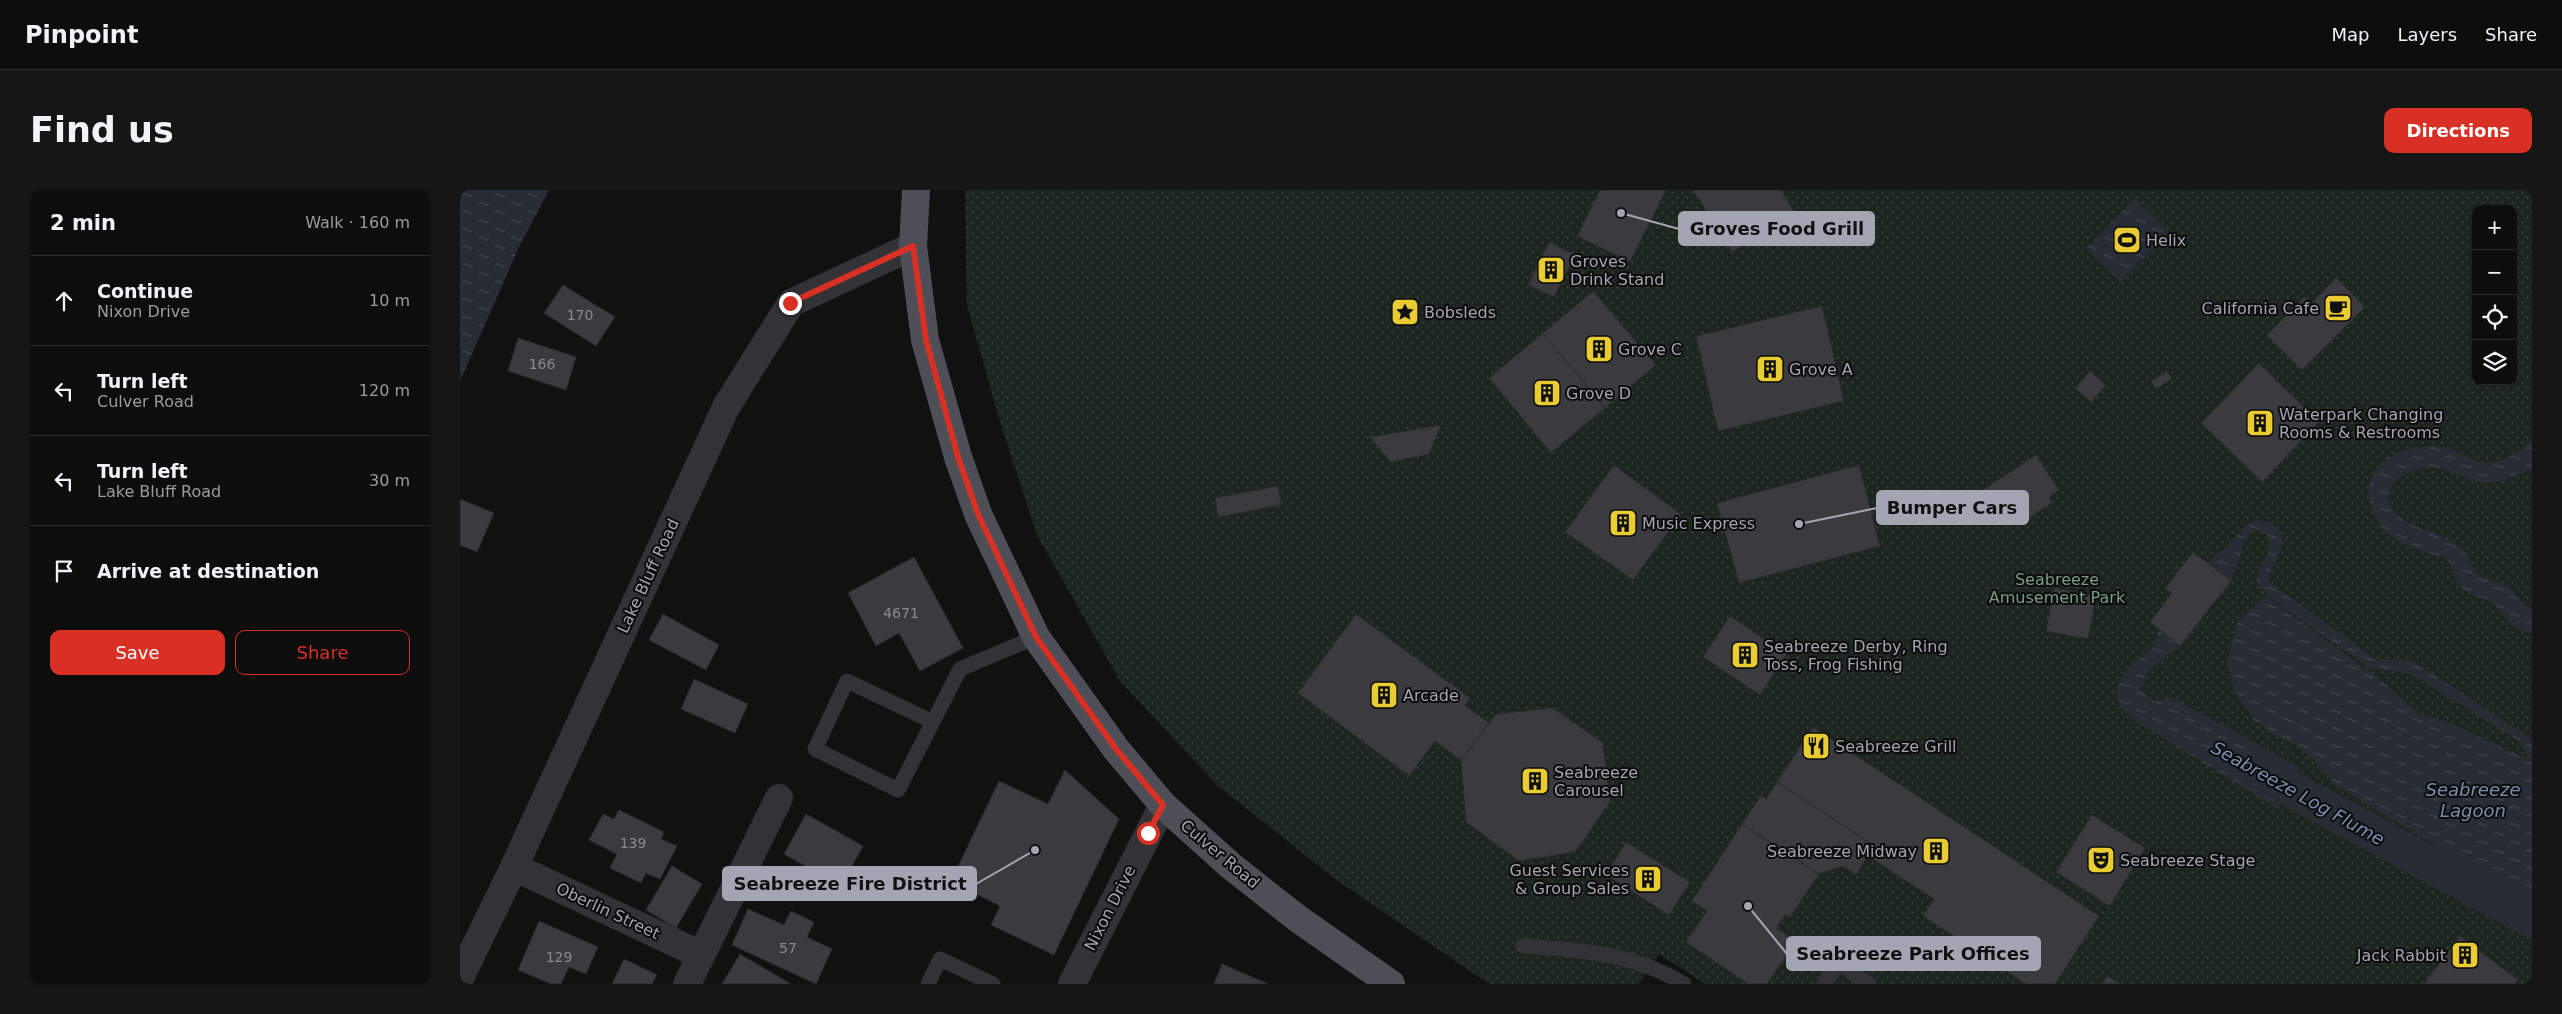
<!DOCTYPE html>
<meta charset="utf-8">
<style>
:root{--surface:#0d0d0e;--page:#161617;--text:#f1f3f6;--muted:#9a9c9e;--line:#2d2d2e;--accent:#d93025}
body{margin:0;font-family:"DejaVu Sans",sans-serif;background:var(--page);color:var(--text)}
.controls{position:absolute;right:15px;top:15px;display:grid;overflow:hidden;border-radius:10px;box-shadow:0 1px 4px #0004}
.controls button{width:45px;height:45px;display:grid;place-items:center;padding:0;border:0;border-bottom:1px solid var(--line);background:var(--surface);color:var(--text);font:25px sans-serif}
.stop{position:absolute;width:15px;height:15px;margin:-11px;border:4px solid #d93025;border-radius:50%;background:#fff}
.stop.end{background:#d93025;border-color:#fff;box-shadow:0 1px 5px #0008}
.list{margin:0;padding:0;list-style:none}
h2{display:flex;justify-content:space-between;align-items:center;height:65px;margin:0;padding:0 20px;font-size:21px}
h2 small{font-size:16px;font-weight:400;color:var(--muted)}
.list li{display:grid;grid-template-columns:32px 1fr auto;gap:15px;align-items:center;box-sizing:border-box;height:90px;padding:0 20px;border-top:1px solid var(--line)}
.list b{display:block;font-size:19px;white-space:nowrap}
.list p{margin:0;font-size:16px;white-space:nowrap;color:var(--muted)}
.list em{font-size:16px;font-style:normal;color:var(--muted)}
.actions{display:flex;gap:10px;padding:15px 20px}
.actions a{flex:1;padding:11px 0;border:1px solid var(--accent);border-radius:10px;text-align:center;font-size:18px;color:var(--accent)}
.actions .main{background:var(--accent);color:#fff}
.icon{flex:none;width:28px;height:28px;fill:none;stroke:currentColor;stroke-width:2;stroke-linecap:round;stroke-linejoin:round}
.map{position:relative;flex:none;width:2072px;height:794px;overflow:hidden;border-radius:10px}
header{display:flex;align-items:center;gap:30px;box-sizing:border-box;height:70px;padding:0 25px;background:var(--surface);border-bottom:1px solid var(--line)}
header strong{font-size:24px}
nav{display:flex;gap:28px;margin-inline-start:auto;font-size:18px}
.intro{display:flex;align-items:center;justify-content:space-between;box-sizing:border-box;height:120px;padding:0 30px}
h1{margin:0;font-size:35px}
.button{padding:12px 22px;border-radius:10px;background:var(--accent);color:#fff;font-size:18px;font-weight:700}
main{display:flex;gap:30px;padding:0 30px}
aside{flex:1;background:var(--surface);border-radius:10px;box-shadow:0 1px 4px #0004}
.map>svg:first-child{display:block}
</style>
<header>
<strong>Pinpoint</strong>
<nav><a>Map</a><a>Layers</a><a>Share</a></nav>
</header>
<div class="intro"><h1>Find us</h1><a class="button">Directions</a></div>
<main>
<aside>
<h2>2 min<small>Walk · 160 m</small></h2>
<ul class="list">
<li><svg class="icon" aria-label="ahead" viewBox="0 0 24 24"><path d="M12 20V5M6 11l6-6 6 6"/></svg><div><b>Continue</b><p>Nixon Drive</p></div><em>10 m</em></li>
<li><svg class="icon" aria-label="left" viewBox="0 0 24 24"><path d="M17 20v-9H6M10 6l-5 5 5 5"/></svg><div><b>Turn left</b><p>Culver Road</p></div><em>120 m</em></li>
<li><svg class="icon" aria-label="left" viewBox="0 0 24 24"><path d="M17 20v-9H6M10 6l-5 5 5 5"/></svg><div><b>Turn left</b><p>Lake Bluff Road</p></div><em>30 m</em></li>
<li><svg class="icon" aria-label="arrive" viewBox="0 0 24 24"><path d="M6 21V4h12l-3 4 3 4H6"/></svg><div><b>Arrive at destination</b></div></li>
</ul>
<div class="actions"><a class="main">Save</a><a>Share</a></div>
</aside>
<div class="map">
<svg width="2072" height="794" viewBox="0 0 2072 794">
<defs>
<pattern id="green-dots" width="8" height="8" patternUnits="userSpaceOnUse" patternTransform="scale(1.25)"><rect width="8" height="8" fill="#1d251f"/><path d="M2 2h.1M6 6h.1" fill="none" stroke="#3b423d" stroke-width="1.8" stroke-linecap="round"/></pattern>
<pattern id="water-ripples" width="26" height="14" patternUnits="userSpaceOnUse" patternTransform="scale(1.25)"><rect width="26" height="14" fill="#282d35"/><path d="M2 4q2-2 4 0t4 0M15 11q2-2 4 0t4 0" fill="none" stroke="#444850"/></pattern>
</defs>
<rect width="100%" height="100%" fill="#111112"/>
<path fill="url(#green-dots)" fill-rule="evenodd" d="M505,0H2072V794H1245L1199,764L1179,794H1029L875,689L757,595L660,491L577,345L541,235L507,115ZM2016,19H2053V191H2016Z"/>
<path fill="url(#water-ripples)" d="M0,0H89L59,57L0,191Z
M1674,9L1709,42L1660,92L1626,58Z
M2072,249V278L2069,280C2055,286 2040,294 2025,293C2004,292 1989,275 1967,277C1947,278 1916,298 1934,321C1943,333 1964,339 1978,345C1988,349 1998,354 2006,364C2011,371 2012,381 2020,386C2029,393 2041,391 2051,399C2058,405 2062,417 2072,420V444C2065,441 2054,438 2048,432C2043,426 2040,416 2032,412C2021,406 2011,408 2002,398C1995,390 1994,378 1988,371C1984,367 1976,365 1971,364C1947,356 1920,346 1912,320C1910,312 1907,303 1909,295C1916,265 1956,252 1984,257C1998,260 2011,273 2026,273C2043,273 2061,261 2072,249Z
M1797,330L1811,333L1822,345C1825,365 1805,381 1810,393L1915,469L1953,471L2064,544L2072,552V570L2056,549L1953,485C1938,478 1922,483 1907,476L1809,407L1797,393C1797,389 1797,385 1799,381C1802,370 1817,355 1806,344C1803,341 1799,340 1795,341C1790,342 1789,345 1786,349L1771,391L1747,373L1766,357L1788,333Z
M1805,406L1923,492L1958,523L1995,535L2072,572V718L2005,674L1874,594L1856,572L1836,554L1815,546L1794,530L1776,505L1767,473L1778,431Z
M1698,439L1720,456C1704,470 1682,478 1681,501L1695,511L1711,507L1839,577L1834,601L1816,618L1674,530C1670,526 1663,521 1660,516C1646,491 1680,468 1695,455Z"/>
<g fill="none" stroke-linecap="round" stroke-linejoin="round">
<path stroke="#282d35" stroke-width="36" d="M1790,577L2072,730"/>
</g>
<path fill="#3b3b3f" stroke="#2b2b2e" d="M1140,0H1206L1170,72L1117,46Z
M1233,0H1321L1335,23L1272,62Z
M1089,52L1115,65L1094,107L1068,95Z
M1876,88L1905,117L1842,180L1807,145L1844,107L1851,114Z
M103,95L155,127L136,156L84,123Z
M1133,101L1196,175L1145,218L1083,143Z
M1362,116L1384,211L1258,241L1236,146Z
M1083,143L1145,218L1091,263L1029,188Z
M58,148L116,167L106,200L48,181Z
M1799,173L1859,232L1802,292L1741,233Z
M1630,181L1646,195L1631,212L1615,198Z
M1707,181L1712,189L1696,199L1691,191Z
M981,235L969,264L931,272L910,247Z
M1576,265L1599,300L1589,307L1592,313L1557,336L1544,316L1528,327L1514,306Z
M1154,275L1221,324L1173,390L1105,342Z
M1399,275L1420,356L1279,393L1257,313Z
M818,296L821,315L758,327L755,308Z
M0,309L34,323L17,362L0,355Z
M1733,362L1771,391L1720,456L1690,432L1712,403L1705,398Z
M454,367L503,458L460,481L439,443L416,456L388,403Z
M1594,398L1636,406L1628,449L1586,441Z
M203,424L259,455L246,480L189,450Z
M896,424L1010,508L1005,515L1029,533L1001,570L975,551L949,586L838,503Z
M1270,426L1327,464L1300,505L1243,467Z
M234,489L288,514L275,543L221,519Z
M1093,518L1143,553L1150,612L1115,662L1059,671L1006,632L1001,570L1036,524Z
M1353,537L1639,726L1595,794H1566L1463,726L1474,709L1408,666L1414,656L1317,592Z
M605,580L659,629L594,765L531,735L540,716L491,691L539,591L588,614Z
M1317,592L1414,656L1396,685L1383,676L1359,684L1282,634L1301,605L1306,609Z
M159,620L204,642L201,649L217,656L200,689L186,683L181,693L150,678L157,664L129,650L143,624L154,629Z
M346,624L403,656L381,696L324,664Z
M1632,625L1685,658L1650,716L1596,682Z
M1282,634L1359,684L1330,727L1326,724L1316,738L1336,751L1307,794H1288L1226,752L1247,721L1232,711Z
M1166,652L1230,692L1209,725L1146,685Z
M212,676L242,694L216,738L186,720Z
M288,719L324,735L331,721L354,732L347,747L372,759L356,794L272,755Z
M79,731L138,757L126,784L109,777L101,794H91L58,780Z
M2000,746L2058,790L2055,794H1964Z
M280,764L331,794H262Z
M164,769L197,785L192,794H152Z
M762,774L808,794H754Z
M1647,786L1661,794H1642Z"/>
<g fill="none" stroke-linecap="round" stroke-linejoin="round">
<path stroke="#323237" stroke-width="15" d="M471,531L387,491L355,559L438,600L500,479L576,447
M1063,756C1121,760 1173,763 1224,794
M468,794L480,769L533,794
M1364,794L1378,773L1409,794"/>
<path stroke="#323237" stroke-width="28" d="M54,677L241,765
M0,788L54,677L266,217L331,113L453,56
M227,794L319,608
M612,794L703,615"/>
<path stroke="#4e4e56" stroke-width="28" d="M456,0L453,56L465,150L498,267L518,324L576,447L656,559L703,615L771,676L837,728L931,794"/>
</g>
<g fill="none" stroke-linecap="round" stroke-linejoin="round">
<path stroke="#d93025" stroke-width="6" d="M330,113L453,56L466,150L498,267L518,324L576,447L656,559L703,615L688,643"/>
</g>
<defs>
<symbol id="stadium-square" viewBox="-11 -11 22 22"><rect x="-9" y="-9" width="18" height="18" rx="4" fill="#e9cb32" stroke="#0c0c0d"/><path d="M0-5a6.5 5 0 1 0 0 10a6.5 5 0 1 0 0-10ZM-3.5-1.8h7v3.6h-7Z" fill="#111"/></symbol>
<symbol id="building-square" viewBox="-11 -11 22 22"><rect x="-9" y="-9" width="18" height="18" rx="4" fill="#e9cb32" stroke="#0c0c0d"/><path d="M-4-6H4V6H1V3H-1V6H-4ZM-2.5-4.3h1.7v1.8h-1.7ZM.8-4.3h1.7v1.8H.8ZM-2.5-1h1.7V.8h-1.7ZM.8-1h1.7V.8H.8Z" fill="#111"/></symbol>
<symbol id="cafe-square" viewBox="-11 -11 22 22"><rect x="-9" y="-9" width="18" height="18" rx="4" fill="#e9cb32" stroke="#0c0c0d"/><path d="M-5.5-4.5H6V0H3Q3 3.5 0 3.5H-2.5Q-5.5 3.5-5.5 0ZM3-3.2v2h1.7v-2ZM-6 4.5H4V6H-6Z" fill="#111"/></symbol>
<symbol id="sight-square" viewBox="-11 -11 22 22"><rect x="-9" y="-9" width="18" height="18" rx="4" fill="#e9cb32" stroke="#0c0c0d"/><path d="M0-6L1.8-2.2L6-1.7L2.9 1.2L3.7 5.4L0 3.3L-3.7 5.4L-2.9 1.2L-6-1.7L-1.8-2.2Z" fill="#111"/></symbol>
<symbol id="restaurant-square" viewBox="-11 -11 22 22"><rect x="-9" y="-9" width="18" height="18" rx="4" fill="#e9cb32" stroke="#0c0c0d"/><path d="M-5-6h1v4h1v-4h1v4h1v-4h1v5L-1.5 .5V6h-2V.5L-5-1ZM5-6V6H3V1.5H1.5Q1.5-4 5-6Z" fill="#111"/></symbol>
<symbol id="theatre-square" viewBox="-11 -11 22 22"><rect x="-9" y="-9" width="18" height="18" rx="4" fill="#e9cb32" stroke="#0c0c0d"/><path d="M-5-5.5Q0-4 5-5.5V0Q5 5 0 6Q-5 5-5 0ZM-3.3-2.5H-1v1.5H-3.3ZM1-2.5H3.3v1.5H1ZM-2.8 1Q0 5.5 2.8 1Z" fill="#111"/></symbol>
</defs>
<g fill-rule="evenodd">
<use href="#stadium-square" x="1651" y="34" width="32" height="32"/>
<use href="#building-square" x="1075" y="64" width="32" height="32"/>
<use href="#cafe-square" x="1862" y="102" width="32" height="32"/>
<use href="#sight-square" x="929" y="106" width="32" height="32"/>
<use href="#building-square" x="1123" y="143" width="32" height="32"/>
<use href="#building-square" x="1294" y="163" width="32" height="32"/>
<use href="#building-square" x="1071" y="187" width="32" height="32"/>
<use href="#building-square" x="1784" y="217" width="32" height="32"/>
<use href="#building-square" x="1147" y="317" width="32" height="32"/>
<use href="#building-square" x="1269" y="449" width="32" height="32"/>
<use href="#building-square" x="908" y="489" width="32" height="32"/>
<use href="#restaurant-square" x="1340" y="540" width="32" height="32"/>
<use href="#building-square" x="1059" y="575" width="32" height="32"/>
<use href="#building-square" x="1460" y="645" width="32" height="32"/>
<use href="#theatre-square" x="1625" y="654" width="32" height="32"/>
<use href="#building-square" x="1172" y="673" width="32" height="32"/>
<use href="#building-square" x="1989" y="749" width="32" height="32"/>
</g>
<g text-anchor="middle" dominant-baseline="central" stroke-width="4" stroke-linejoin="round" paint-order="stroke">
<g font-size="14" fill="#898a95">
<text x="120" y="125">170</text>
<text x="82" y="174">166</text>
<text x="441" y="423">4671</text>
<text x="173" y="653">139</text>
<text x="328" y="758">57</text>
<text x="99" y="767">129</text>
</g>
<g font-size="16" fill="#a3a5b2" stroke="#0c0c0d" text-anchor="start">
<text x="1686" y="50">Helix</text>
<text x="1110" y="71">Groves<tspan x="1110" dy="18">Drink Stand</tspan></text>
<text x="1859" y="118" text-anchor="end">California Cafe</text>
<text x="964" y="122">Bobsleds</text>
<text x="1158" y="159">Grove C</text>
<text x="1329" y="179">Grove A</text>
<text x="1106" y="203">Grove D</text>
<text x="1819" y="224">Waterpark Changing<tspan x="1819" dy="18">Rooms &amp; Restrooms</tspan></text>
<text x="1182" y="333">Music Express</text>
<text x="1304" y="456">Seabreeze Derby, Ring<tspan x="1304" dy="18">Toss, Frog Fishing</tspan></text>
<text x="943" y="505">Arcade</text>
<text x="1375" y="556">Seabreeze Grill</text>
<text x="1094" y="582">Seabreeze<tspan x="1094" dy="18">Carousel</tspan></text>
<text x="1457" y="661" text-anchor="end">Seabreeze Midway</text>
<text x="1660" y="670">Seabreeze Stage</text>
<text x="1169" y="680" text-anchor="end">Guest Services<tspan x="1169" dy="18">&amp; Group Sales</tspan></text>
<text x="1986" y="765" text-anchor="end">Jack Rabbit</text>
</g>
<g font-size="16" fill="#a3a5b2" stroke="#0c0c0d">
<text transform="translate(188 386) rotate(-65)">Lake Bluff Road</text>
<text transform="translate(760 664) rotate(40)">Culver Road</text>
<text transform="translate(650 718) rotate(-63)">Nixon Drive</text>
<text transform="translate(148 721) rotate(25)">Oberlin Street</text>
</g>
<g font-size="16" fill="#7a9d82" stroke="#0c0c0d">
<text x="1597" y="389">Seabreeze<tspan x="1597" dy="18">Amusement Park</tspan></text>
</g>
<g font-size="18" font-style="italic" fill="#7a8dad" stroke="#0c0c0d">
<text x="2013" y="599">Seabreeze<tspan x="2013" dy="21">Lagoon</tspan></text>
<text transform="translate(1838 603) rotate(29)">Seabreeze Log Flume</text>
</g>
</g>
<path fill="none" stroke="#a3a5b2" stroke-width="2" d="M1161 23L1219 39M1339 334L1417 318M575 660L516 694M1288 716L1327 764"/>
<g fill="#a3a5b2" stroke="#0c0c0d" stroke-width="2">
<circle cx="1161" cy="23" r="5"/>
<circle cx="1339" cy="334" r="5"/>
<circle cx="575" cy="660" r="5"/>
<circle cx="1288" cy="716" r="5"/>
</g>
<g fill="#a3a5b2" stroke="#a3a5b2" stroke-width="2">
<rect x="1219" y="22" width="195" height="33" rx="5"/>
<rect x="1417" y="301" width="151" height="33" rx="5"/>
<rect x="263" y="677" width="253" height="33" rx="5"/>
<rect x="1327" y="747" width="253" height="33" rx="5"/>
</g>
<g font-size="18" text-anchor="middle" font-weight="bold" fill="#111">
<text x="1317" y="45">Groves Food Grill</text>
<text x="1492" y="324">Bumper Cars</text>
<text x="390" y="700">Seabreeze Fire District</text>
<text x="1453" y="770">Seabreeze Park Offices</text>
</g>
</svg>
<div class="controls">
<button>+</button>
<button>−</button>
<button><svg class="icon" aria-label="locate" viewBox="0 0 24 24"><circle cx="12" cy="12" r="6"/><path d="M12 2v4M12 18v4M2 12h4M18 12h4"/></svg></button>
<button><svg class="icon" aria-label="layers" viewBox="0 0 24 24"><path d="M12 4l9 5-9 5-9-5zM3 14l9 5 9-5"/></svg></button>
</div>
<div class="stop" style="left:688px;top:643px"></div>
<div class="stop end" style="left:330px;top:113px"></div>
</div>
</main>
